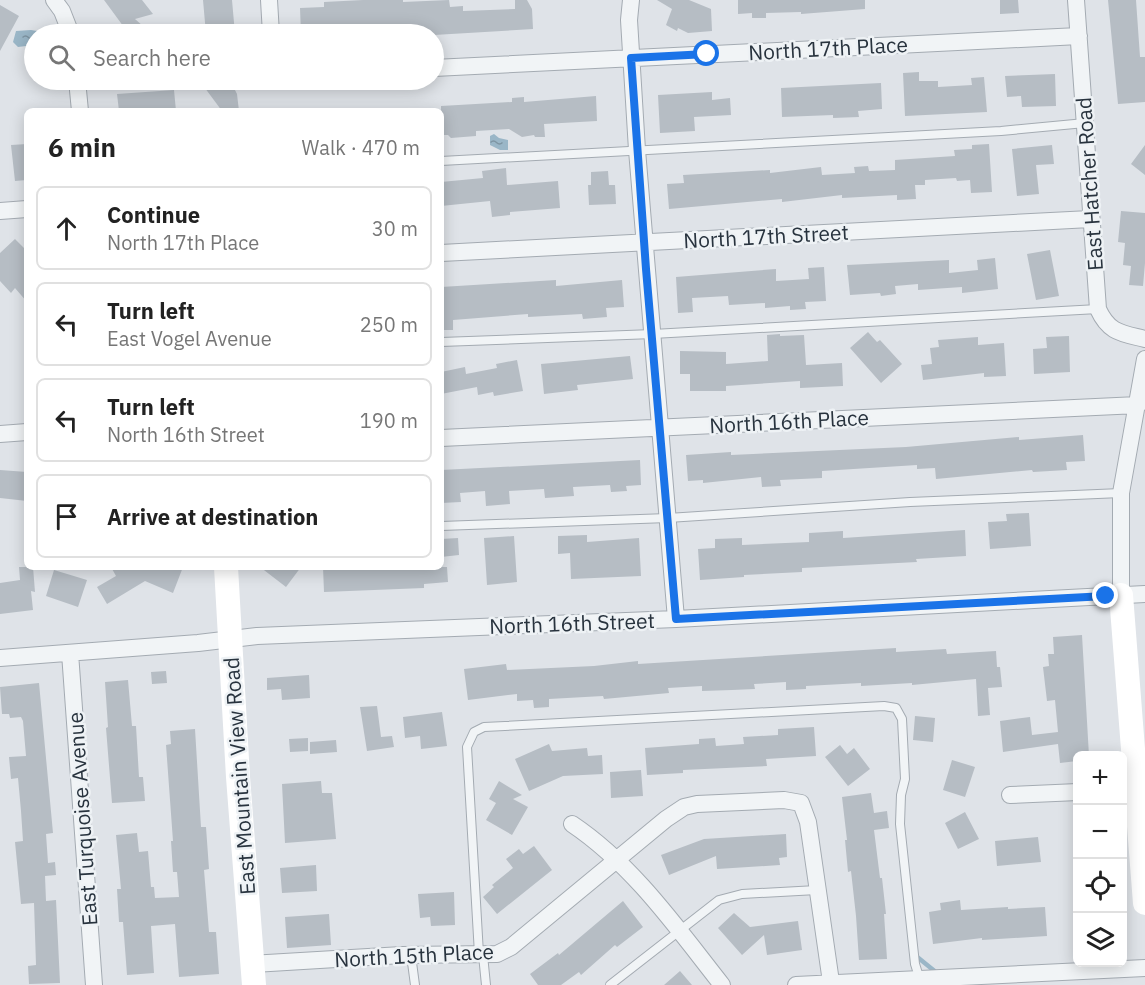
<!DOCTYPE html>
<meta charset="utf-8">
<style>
:root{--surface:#fff;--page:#f6f6f6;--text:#222;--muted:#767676;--line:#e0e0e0}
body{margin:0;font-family:"IBM Plex Sans",sans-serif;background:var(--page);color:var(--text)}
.controls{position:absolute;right:18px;bottom:18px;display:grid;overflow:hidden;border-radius:9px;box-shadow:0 3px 15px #0003}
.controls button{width:54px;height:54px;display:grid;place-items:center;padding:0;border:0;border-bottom:2px solid var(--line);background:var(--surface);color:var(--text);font:30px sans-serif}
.stop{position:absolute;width:18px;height:18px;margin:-14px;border:4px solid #1a73e8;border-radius:50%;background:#fff}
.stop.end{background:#1a73e8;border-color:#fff;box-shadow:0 2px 6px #0008}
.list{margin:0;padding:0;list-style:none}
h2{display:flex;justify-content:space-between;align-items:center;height:78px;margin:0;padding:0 24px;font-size:26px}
h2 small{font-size:20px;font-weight:400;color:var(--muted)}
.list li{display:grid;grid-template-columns:39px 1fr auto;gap:18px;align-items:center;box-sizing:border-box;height:84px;margin:0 12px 12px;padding:0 12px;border:2px solid var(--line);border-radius:9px}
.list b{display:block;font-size:22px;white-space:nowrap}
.list p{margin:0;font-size:20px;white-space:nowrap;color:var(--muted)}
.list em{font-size:20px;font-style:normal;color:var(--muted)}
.icon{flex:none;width:33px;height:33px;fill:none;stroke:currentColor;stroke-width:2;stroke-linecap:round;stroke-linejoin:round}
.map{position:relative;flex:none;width:1145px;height:985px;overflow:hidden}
.search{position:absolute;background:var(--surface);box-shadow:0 3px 15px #0003;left:24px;top:24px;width:420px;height:66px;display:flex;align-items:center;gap:15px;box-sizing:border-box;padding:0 21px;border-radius:33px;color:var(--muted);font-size:22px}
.panel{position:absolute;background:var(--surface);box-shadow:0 3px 15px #0003;left:24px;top:108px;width:420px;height:462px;border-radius:9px}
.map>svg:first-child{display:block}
</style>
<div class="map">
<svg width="1145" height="985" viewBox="0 0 1145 985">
<defs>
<pattern id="water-ripples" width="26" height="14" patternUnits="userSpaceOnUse" patternTransform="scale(1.5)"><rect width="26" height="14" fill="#9ab6c7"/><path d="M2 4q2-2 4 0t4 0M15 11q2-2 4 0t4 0" fill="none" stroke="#7e95a3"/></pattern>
</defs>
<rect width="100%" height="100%" fill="#dfe3e8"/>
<path fill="url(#water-ripples)" d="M31,30L37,31L39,34H34V45L18,47L13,42L16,31Z
M494,134L499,138L508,140V150H500L490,145V136Z"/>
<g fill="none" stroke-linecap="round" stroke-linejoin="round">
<path stroke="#9ab6c7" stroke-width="4.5" d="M916,956L937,973"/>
</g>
<path fill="#b6bdc4" d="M104,0H142L153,14L135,19L152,34H129Z
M203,0H232L235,34H206Z
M363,0H403V2L449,0L450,7L463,6V11L515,9V0H527L532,9L533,29L434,35L301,34L300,8L324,7V2Z
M657,0H689L711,9L712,31L688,33L678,28L677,31L666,25L672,9Z
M738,0H865V9L801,14V12L766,13V18H752V13L738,14Z
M1000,0H1018L1019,13L1000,14Z
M1108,0H1136L1140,57H1145V102L1118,104Z
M0,5L19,16L0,51Z
M919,72V81H938V87L972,85L971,78L984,77L987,112L905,116L903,73Z
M1055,74L1056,106L1022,107L1021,96L1007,97L1005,76Z
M199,80H230L237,94L239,111H222Z
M881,83L882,109L858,111L859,117L833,118V115L782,117L781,88Z
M174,90L176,111H119L117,94Z
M712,92V100L730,98L731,115L694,117L695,131L660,133L658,95Z
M596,96L597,121L544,124L545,137H535L534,135L522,137L509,129L476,131V136L451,138L448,135H441V106L512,102V98L524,97V102Z
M27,144V180L15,181L11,145Z
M989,144L992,192L971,193L970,180L957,181L956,178L925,180V185H915L916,199L897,200V195L842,198V195L782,202V199L669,209L667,184L684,183L683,175L770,170V173L821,167L822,175L855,173L854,167L868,166L869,171L895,170V160L955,156L954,150L972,149V145Z
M1052,145L1054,164L1036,165L1039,194L1017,196L1012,149Z
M1145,145V175L1131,164Z
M506,168L507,185L558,181L560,208L510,212V215L492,217L490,201L441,206V182L483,178L482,171Z
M608,171L609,185H615L616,204L589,205L588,185H591V172Z
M1121,211L1145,213V263L1143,286L1129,285L1131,266L1123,265L1125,243L1118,242Z
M15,239L27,251V302L15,288L11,293L0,281V253Z
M1050,250L1059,296L1036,300L1027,254Z
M995,258L998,289L962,293V287L918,290V284L895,286L896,294L881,296L880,293L850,295L847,265L949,260V273L978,270L977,260Z
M824,267L826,301L805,302L806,309L790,310V306L765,308V303L729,305L728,296L692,298L693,312L678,313L676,277L776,269V281L809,279L808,268Z
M556,280V286L622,280L624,307L606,308L607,317L583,319L582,314L528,317V314L453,320V330H441V287Z
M868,332L877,342L880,340L902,364L881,383L850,348Z
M780,334V336L804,335L806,365L842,363L843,386L800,388V381L726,386V391H690V374H680V351L726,352V364L768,361L767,335Z
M1069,336L1070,372L1034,374L1033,349L1047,348L1046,337Z
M978,337V345L1004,343L1006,376L984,377V373L923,380L921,365L932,364L930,348L939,347L938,340Z
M630,356L633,379L577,385L578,390L544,394L541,364Z
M517,360L523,391L494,396L493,392L478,395L477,387L441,394V372L465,367L466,374L497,368L496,364Z
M1083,435L1085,461L1066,462L1067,470L1033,472L1032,470L936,479L935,468L917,469V465L822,471V478L780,480L781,486L762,487L761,477L703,483V480L688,481L686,455L731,452V455L906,447L1019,437V440Z
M640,460L641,485L626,486L627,491L611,492L610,485L573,487L574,496L545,498L544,489L509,491L510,504L486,506L485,491L460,493L461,502L441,503V470Z
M0,470L27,472V501L0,498Z
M1029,513L1031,546L990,549L988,522L1007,521L1006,514Z
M965,530L966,556L916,559L917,562L802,568V572L744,575V577L700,580L698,549L715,548V539L742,538V545L809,542V533L843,531V538Z
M587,535V542L639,538L641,576L571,579L570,553L558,554V536Z
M514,536L517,582L487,585L484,538Z
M458,538L459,555L441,557V539Z
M19,567H33L35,592L31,591L33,610L0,614V583L20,580Z
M111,567H183L173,593L145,581L107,604L97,587L116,576Z
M260,567H301L286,587Z
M323,567H447L448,582L424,584V588L324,592Z
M54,570L87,580L78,607L46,596Z
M1082,635L1089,756H1077V761L1060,763L1058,744L1003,752L1000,721L1030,717L1032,735L1058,732L1055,700L1047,701L1043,667L1049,666L1048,654H1054L1053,637Z
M896,648V652L946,649L947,654L996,651L997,667H1000L1002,687L988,688L990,715L978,716L976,679L912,685V683L861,686V683L806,686V689L786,690V682L754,684L755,689L732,690L702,691V686L668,688L669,693L604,699L603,696L549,699V707L534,708L533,700L517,701V694L468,700L464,669L506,664L507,670L594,666L638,661V664Z
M166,671L167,683L152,684L151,672Z
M309,675L310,698L282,700L281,689L267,690V678Z
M128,680L132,726H136L139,777H143L145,801L112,803L106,728L108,727L105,682Z
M39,683L53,833L46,834L48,863L55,862L56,875L45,876L46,901L56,900L60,983L29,984L28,966L36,965L34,903L21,904L15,842L23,841L21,811L18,778L11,779L9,757L26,756L23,721L21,717L10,718L9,714H2L0,687Z
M377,706L381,737L392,736L394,747L367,751L360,707Z
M442,712L447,746L421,749L420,736L405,738L403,717Z
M915,716L935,718L933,742L913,740Z
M814,727L816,756L766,759L767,766L683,770V773L647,775L645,748L699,744V739L715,738L716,746L744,744L743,737L778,735V729Z
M195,729L201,827H206L209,869L204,870L209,932H216L219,974L179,977L175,924L151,926L154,973L127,975L123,922H119L117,889H121L116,835L137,833L139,852L148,851L151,887H154L155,898L179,897L177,872H173L171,841H173L166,745L171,744L170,731Z
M308,738V751L290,752L289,739Z
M336,740L337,752L310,754V742Z
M549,744L552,751L587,748L588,756L602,755L603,774L563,776L529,791L515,759Z
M840,745L847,754L854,748L870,769L848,786L825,757Z
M952,760L975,767L965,797L943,790Z
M641,770L643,796L611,798L610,772Z
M321,781L322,793H332L336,839L285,843L282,784Z
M499,781L522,795L513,799L528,807L512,835L486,820L496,803L489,799Z
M871,793L874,813L887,811L889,828L874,830L880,878H882L886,914H884L887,959L859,960L856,916L851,871L848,872L845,840H847L842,797Z
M965,812L979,839L958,849L945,823Z
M786,834L787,857L779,858L780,865L717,869L716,856L669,875L661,855L704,839Z
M1038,837L1041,862L997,866L995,841Z
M534,846L552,870L497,914L483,897L494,887L492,885L513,868L506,859L519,849L523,854Z
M316,865L317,891L282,893L280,868Z
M454,892L455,925L431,926L430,917L420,918L418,894Z
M960,900L961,910L1008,907V909L1045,907L1047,936L982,940V938L933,944L929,912L941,910L940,903Z
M623,901L643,927L617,947L615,945L581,975L579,972L561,985H538L530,974L558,953L559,955Z
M734,913L750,927L798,921L802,950L767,955L764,935L742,955L718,928Z
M329,914L331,945L287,948L285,917Z
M680,971L692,985H664Z"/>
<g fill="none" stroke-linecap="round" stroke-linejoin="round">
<defs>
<path id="lane" d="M441,161L1001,131L1085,123
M441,342L653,334L1098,309
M441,526L668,518L910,502L1121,493
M479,954L467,747L474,732L484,727L884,706L896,708L902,719L905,779L901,795L900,824L915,964L920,980
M411,955L415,985
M483,955L486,985
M610,985L719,900L742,894L817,890"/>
<path id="street" d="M54,0L62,11L71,34
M269,0L271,34
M631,0L629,20L637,150L676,619
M1076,0L1098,309C1109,333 1121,333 1145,339
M434,68L1079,36
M77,80L80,111
M0,211L27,209
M441,253L1090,219
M0,434L27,432
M441,438L1138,405
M1121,595V493L1145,359
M70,653L94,985
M0,658L198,643L257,636L676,619L1145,594
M1010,795L1078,792
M572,824C633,865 677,928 722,985
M252,964L402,955L497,954L511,947L666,819L684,807L697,804L784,800L801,803L808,822L831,982
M796,985L1145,968"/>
</defs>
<use href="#lane" stroke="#a4abb2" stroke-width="10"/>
<use href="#street" stroke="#a4abb2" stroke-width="18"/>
<use href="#lane" stroke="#f1f4f6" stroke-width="8"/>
<use href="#street" stroke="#f1f4f6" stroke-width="16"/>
<path stroke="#fff" stroke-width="24" d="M226,567L238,777L254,985
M1121,595L1145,903"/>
</g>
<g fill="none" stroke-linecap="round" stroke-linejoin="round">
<path stroke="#1a73e8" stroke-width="8" d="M707,54L631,58L646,269L676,619L1106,596"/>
</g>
<g text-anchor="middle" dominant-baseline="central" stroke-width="5" stroke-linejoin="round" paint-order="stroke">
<g font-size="21" fill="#28333e" stroke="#eef2f5">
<text transform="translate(828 48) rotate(-3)">North 17th Place</text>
<text transform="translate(1089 184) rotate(-94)">East Hatcher Road</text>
<text transform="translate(766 236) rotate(-3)">North 17th Street</text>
<text transform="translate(789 421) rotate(-3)">North 16th Place</text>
<text transform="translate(572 623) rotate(-2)">North 16th Street</text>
<text transform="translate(239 776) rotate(-94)">East Mountain View Road</text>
<text transform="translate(82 819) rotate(-94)">East Turquoise Avenue</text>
<text transform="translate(414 955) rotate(-3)">North 15th Place</text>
</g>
</g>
</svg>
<div class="controls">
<button>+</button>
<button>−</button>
<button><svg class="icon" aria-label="locate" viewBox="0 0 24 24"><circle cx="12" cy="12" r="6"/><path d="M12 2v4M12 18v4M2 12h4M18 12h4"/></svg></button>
<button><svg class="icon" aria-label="layers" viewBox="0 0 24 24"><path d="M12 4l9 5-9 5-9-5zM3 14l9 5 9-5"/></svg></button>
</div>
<div class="stop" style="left:707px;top:54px"></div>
<div class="stop end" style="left:1106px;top:596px"></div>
<div class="search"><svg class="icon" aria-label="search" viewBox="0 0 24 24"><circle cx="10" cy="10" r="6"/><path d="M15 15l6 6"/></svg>Search here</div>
<section class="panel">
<h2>6 min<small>Walk · 470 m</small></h2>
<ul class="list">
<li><svg class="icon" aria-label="ahead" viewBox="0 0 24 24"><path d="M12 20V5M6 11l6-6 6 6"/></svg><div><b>Continue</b><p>North 17th Place</p></div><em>30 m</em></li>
<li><svg class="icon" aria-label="left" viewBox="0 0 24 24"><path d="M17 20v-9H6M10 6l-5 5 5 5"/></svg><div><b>Turn left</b><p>East Vogel Avenue</p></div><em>250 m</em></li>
<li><svg class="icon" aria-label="left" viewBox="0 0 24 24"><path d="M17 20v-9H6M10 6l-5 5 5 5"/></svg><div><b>Turn left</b><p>North 16th Street</p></div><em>190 m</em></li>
<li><svg class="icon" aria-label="arrive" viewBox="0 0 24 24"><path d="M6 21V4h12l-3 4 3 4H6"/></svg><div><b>Arrive at destination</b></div></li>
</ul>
</section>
</div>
